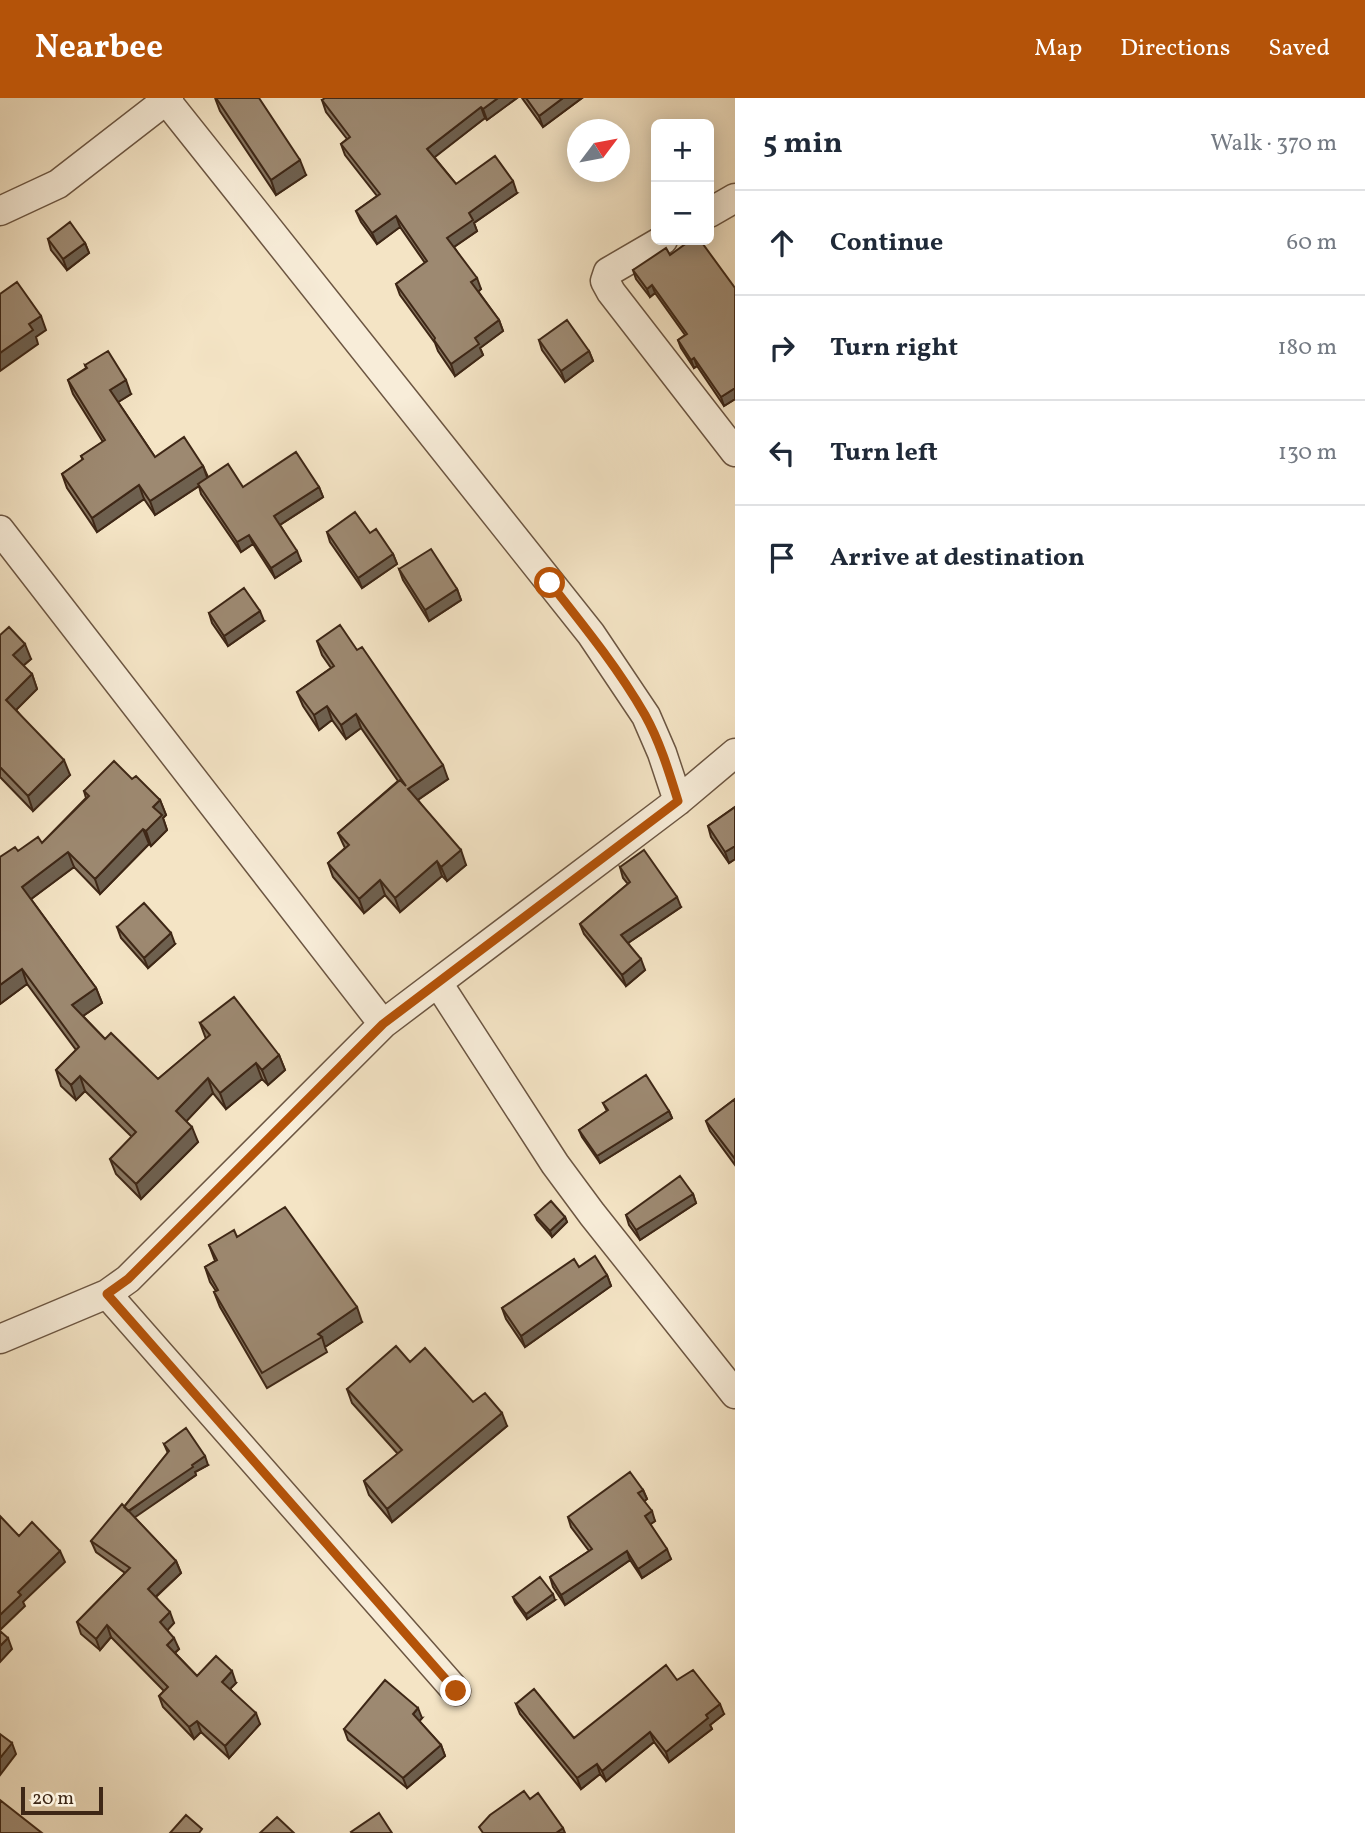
<!DOCTYPE html>
<meta charset="utf-8">
<style>
:root{--surface:#fff;--page:#f2f2f3;--text:#1f2937;--muted:#747a83;--line:#e0e1e3;--accent:#b45309}
body{margin:0;font-family:Vollkorn,serif;background:var(--page);color:var(--text)}
.controls{position:absolute;right:21px;top:21px;display:grid;overflow:hidden;border-radius:10px;box-shadow:0 4px 18px #0003}
.controls button{width:63px;height:63px;display:grid;place-items:center;padding:0;border:0;border-bottom:2px solid var(--line);background:var(--surface);color:var(--text);font:35px sans-serif}
.compass{position:absolute;left:567px;top:21px;width:63px;height:63px;border-radius:50%;background:var(--surface);box-shadow:0 4px 18px #0003;rotate:58deg}
.scale{position:absolute;left:21px;bottom:18px;width:82px;box-sizing:border-box;padding-left:7px;border:4px solid #3e2716;border-top:0;font-size:19px;line-height:24px;white-space:nowrap;color:#3e2716;-webkit-text-stroke:5px #f8edd9;paint-order:stroke}
.stop{position:absolute;width:21px;height:21px;margin:-16px;border:5px solid #b45309;border-radius:50%;background:#fff}
.stop.end{background:#b45309;border-color:#fff;box-shadow:0 2px 7px #0008}
.list{margin:0;padding:0;list-style:none}
h2{display:flex;justify-content:space-between;align-items:center;height:91px;margin:0;padding:0 28px;font-size:30px}
h2 small{font-size:23px;font-weight:400;color:var(--muted)}
.list li{display:grid;grid-template-columns:46px 1fr auto;gap:21px;align-items:center;box-sizing:border-box;height:105px;padding:0 28px;border-top:2px solid var(--line)}
.list b{display:block;font-size:26px;white-space:nowrap}
.list em{font-size:23px;font-style:normal;color:var(--muted)}
.icon{flex:none;width:38px;height:38px;fill:none;stroke:currentColor;stroke-width:2;stroke-linecap:round;stroke-linejoin:round}
.map{position:relative;flex:none;width:735px;height:1735px;overflow:hidden}
header{display:flex;align-items:center;gap:42px;box-sizing:border-box;height:98px;padding:0 35px;background:var(--accent);color:#fff}
header strong{font-size:33px}
nav{display:flex;gap:38px;margin-inline-start:auto;font-size:24px}
main{display:flex}
aside{flex:1;background:var(--surface)}
.map>svg:first-child{display:block}
</style>
<header>
<strong>Nearbee</strong>
<nav><a>Map</a><a>Directions</a><a>Saved</a></nav>
</header>
<main>
<div class="map">
<svg width="735" height="1735" viewBox="0 0 735 1735">
<rect width="100%" height="100%" fill="#f4e4c5"/>
<filter id="stains"><feTurbulence type="fractalNoise" baseFrequency=".00286" numOctaves="4"/><feColorMatrix values="0 0 0 0 .2 0 0 0 0 .09 0 0 0 0 .02 0 0 0 .5 -.17"/></filter>
<radialGradient id="worn" r=".72"><stop offset=".6" stop-color="#630" stop-opacity="0"/><stop offset="1" stop-color="#630" stop-opacity=".3"/></radialGradient>
<g fill="none" stroke-linecap="round" stroke-linejoin="round">
<defs>
<path id="street" d="M166,2L591,536L646,618L662,655L678,703
M0,113L58,86L169,0
M709,115L735,100
M663,142L608,174L605,183L611,194L735,354
M0,432L383,926
M438,885L555,1066L592,1116L735,1296
M107,1196L456,1593
M0,1241L107,1196L128,1181L383,926L678,703L735,655"/>
</defs>
<use href="#street" stroke="#6c5642" stroke-width="31"/>
<use href="#street" stroke="#f8edd9" stroke-width="28"/>
</g>
<path fill="#877661" stroke="#3e2716" stroke-width="2" d="M215,0L306,77L276,97L220,13Z
M517,0L487,22L485,20L434,59L456,86L517,95L474,125L477,133L454,149L481,191L478,193L499,222L503,233L480,250L483,257L455,278L438,253L435,245L400,197L396,186L425,165L400,129L377,146L361,124L356,113L377,98L345,57L341,46L347,41L326,14L322,2Z
M522,0H582L543,29Z
M48,141L85,145L89,155L67,172L51,152Z
M670,157L735,190V301L724,308L697,268L694,270L681,250L678,242L685,237L655,195L650,199L636,181L633,172Z
M539,242L589,253L593,263L565,284L542,252Z
M85,267L131,296L118,304L155,359L203,368L208,379L243,389H319L323,399L280,427L301,463L275,480L253,446L241,454L201,396L199,388L155,417L144,401L97,434L67,390L62,376L83,362L81,358L103,344L73,296L68,282L86,270Z
M327,434L370,435L393,456L397,466L362,490L330,444Z
M399,471L457,491L461,502L429,523L403,482Z
M209,515L264,523L228,548L212,525Z
M0,537L31,561L23,568L32,576L37,591L16,612L70,677L33,713L0,679Z
M317,543L448,681L418,702L466,767L447,783L442,778L400,814L385,797L364,815L333,779L328,765L345,750L338,735L398,683L361,630L346,641L332,622L319,632L303,608L297,594L331,570L322,557Z
M132,681L160,702L166,717L163,720L167,732L151,748L149,746L100,796L74,769L31,801L96,890L102,905L83,918L105,941L158,981L206,941L200,925L279,957L285,972L268,987L262,981L226,1011L213,995L186,1023L198,1044L141,1101L116,1076L110,1061L132,1039L85,993L76,1002L61,988L56,972L76,952L27,886L0,906L18,753L42,745L86,700L84,693Z
M735,709V761L729,765L711,739L708,728Z
M620,769L681,809L628,845L645,872L626,888L584,836L580,826L628,786L623,780Z
M117,829L175,846L148,870L121,840Z
M735,1001V1067L710,1033L706,1023Z
M603,1005L669,1013L672,1020L600,1065L582,1039L579,1032L607,1013Z
M693,1096L696,1105L640,1142L629,1127L626,1117Z
M535,1117L565,1119L567,1124L552,1139L537,1122Z
M237,1139L362,1224L325,1249L327,1254L267,1290L220,1209L214,1194L216,1193L210,1184L205,1169L215,1163L209,1147Z
M579,1169L607,1177L611,1188L525,1249L506,1221L502,1210Z
M410,1264L473,1304L507,1328L392,1424L369,1397L364,1383L398,1356L352,1305L347,1291Z
M164,1346L208,1367L195,1374L196,1377L134,1419L176,1463L181,1475L156,1499L174,1525L167,1532L179,1551L175,1555L197,1578L236,1585L230,1591L260,1626L229,1660L201,1634L194,1641L163,1609L159,1598L164,1593L111,1539L100,1552L81,1536L77,1524L125,1475L96,1454L91,1443L124,1409L168,1355Z
M643,1392L647,1401L644,1403L655,1423L650,1426L671,1461L642,1480L630,1462L565,1507L553,1489L550,1479L589,1453L571,1429L568,1419Z
M513,1499L555,1502L527,1521L515,1504Z
M677,1582L724,1616L710,1627L712,1631L669,1664L654,1644L606,1683L600,1676L581,1691L520,1616L516,1606L574,1640Z
M422,1620L419,1623L441,1647L445,1658L407,1690L348,1642L344,1631Z"/>
<path fill="#6e604f" stroke="#3e2716" stroke-width="2" d="M498,0H517L487,22L483,11Z
M563,0H582L543,29L539,18Z
M481,9L485,20L431,62L427,51Z
M300,62L306,77L276,97L271,82Z
M513,83L517,95L474,125L477,133L451,151L447,140L469,115Z
M396,118L400,129L377,146L372,135Z
M85,145L89,155L67,172L63,161Z
M477,180L481,191L476,196L471,184Z
M652,187L655,195L650,199L647,191Z
M41,218L46,232L36,239L38,246L0,273V255L29,226Z
M499,222L503,233L480,250L483,257L455,278L451,266L475,240Z
M589,253L593,263L565,284L561,273Z
M694,260L697,268L694,270L691,262Z
M126,282L131,296L115,306L110,292Z
M735,290V301L724,308L721,299Z
M203,368L208,382L155,417L150,403Z
M139,387L144,401L97,434L92,420Z
M319,389L323,399L278,428L274,418Z
M249,437L253,446L241,454L237,444Z
M297,453L301,463L275,480L271,470Z
M393,456L397,466L362,490L358,480Z
M457,491L461,502L429,523L425,512Z
M260,513L264,523L228,548L224,538Z
M25,546L31,561L18,572L13,557Z
M32,576L37,591L11,617L6,602Z
M327,608L332,622L319,632L314,617Z
M356,616L361,630L346,641L341,627Z
M64,662L70,677L33,713L28,698Z
M443,667L448,681L413,705L408,691Z
M160,702L166,717L163,720L167,732L151,748L146,733L153,709Z
M143,731L149,746L100,796L95,781Z
M735,748V761L729,765L725,754Z
M461,752L466,767L447,783L441,769Z
M68,754L74,769L27,804L22,789Z
M437,763L442,778L400,814L395,800Z
M380,782L385,797L364,815L359,801Z
M677,799L681,809L625,847L621,837Z
M171,835L175,846L148,870L144,860Z
M641,861L645,872L626,888L622,877Z
M22,871L27,886L0,906V887Z
M96,890L102,905L77,922L72,907Z
M279,957L285,972L268,987L262,972Z
M256,965L262,981L226,1011L220,995Z
M80,978L85,993L76,1002L71,987Z
M208,980L213,995L181,1029L176,1013Z
M669,1013L672,1020L600,1065L597,1058Z
M192,1029L198,1044L141,1101L136,1086Z
M693,1096L696,1105L640,1142L636,1132Z
M565,1119L567,1124L552,1139L550,1133Z
M607,1177L611,1188L525,1249L521,1238Z
M357,1209L362,1224L325,1249L322,1239L318,1236Z
M502,1315L507,1328L392,1424L387,1411Z
M205,1358L208,1367L195,1374L196,1377L131,1422L128,1414L192,1367Z
M643,1392L647,1401L642,1405L638,1395Z
M652,1413L655,1423L648,1428L645,1418Z
M667,1451L671,1461L642,1480L638,1471Z
M60,1453L65,1464L23,1504L25,1508L0,1532V1517L18,1494Z
M627,1453L630,1462L565,1507L561,1497Z
M176,1463L181,1475L152,1502L148,1491Z
M553,1496L555,1502L527,1521L526,1516Z
M170,1514L174,1525L164,1536L160,1524Z
M107,1527L111,1539L100,1552L96,1541Z
M8,1540L12,1551L0,1564V1548Z
M174,1540L179,1551L171,1558L167,1547Z
M232,1573L236,1585L226,1595L222,1584Z
M720,1606L724,1616L710,1627L712,1631L669,1664L666,1654L706,1617Z
M418,1610L422,1620L417,1626L413,1616Z
M256,1615L260,1626L229,1660L225,1648Z
M197,1623L201,1634L194,1641L189,1629Z
M650,1634L654,1644L606,1683L602,1673Z
M12,1645L16,1656L0,1677V1660Z
M441,1647L445,1658L407,1690L403,1680Z
M597,1666L600,1676L581,1691L577,1680Z
M563,1730L565,1735H556Z"/>
<path fill="#9d8971" stroke="#3e2716" stroke-width="2" d="M216,0H259L300,62L271,82Z
M325,0H498L483,11L481,9L427,51L456,86L495,58L513,83L469,115L473,122L447,140L477,180L471,184L499,222L475,240L479,246L451,266L434,242L435,240L396,186L427,163L396,118L372,135L356,113L380,96L341,46L350,39L322,2Z
M526,0H563L539,18Z
M70,124L85,145L63,161L48,141Z
M691,142H700L735,190V290L721,299L694,260L691,262L678,242L687,236L652,187L647,191L633,172L666,150L670,157Z
M17,184L41,218L29,226L33,232L0,255V196Z
M567,222L589,253L561,273L539,242Z
M108,253L126,282L110,292L155,359L184,339L203,368L150,403L139,387L92,420L62,376L83,361L81,358L105,342L68,282L87,270L85,267Z
M296,354L319,389L274,418L297,453L271,470L249,437L237,444L198,386L228,366L243,389Z
M355,414L370,435L376,431L393,456L358,480L327,434Z
M431,451L457,491L425,512L399,471Z
M244,490L260,513L224,538L209,515Z
M340,527L357,552L362,549L443,667L408,691L461,752L441,769L437,763L395,800L380,782L359,801L328,765L349,747L338,735L400,682L406,688L356,616L341,627L327,608L314,617L297,594L334,568L317,543Z
M9,529L25,546L13,557L32,576L6,602L64,662L28,698L0,669V537Z
M114,663L132,681L136,678L160,702L153,709L162,717L146,733L143,731L95,781L68,754L22,789L96,890L72,907L105,941L111,935L158,981L210,937L200,925L234,899L279,957L262,972L256,965L220,995L208,980L176,1013L192,1029L136,1086L110,1061L136,1034L80,978L71,987L56,972L79,949L22,871L0,887V759L15,749L18,753L38,739L42,745L89,698L84,693Z
M735,709V748L725,754L708,728Z
M644,752L677,799L621,837L641,861L622,877L580,826L630,784L620,769Z
M144,805L171,835L144,860L117,829Z
M646,977L669,1013L597,1058L579,1032L608,1012L603,1005Z
M735,1001V1061L706,1023Z
M680,1078L693,1096L636,1132L626,1117Z
M551,1103L565,1119L550,1133L535,1117Z
M285,1109L357,1209L318,1236L322,1239L262,1275L214,1194L218,1192L205,1169L217,1162L209,1147L234,1132L237,1139Z
M595,1158L607,1177L521,1238L502,1210L574,1161L579,1169Z
M396,1248L410,1264L425,1250L473,1304L485,1295L502,1315L387,1411L364,1383L402,1352L347,1291Z
M186,1330L205,1358L192,1367L193,1369L128,1413L124,1409L169,1353L164,1346Z
M630,1374L643,1392L638,1395L652,1413L645,1418L667,1451L638,1471L627,1453L561,1497L550,1479L592,1451L568,1419Z
M122,1406L176,1463L148,1491L170,1514L160,1524L174,1540L167,1547L197,1578L216,1558L232,1573L222,1584L256,1615L225,1648L197,1623L189,1629L159,1598L168,1589L107,1527L96,1541L77,1524L130,1470L91,1443Z
M0,1418L19,1438L32,1424L60,1453L18,1494L21,1497L0,1517Z
M540,1479L553,1496L526,1516L513,1499Z
M0,1533L8,1540L0,1548Z
M666,1567L677,1582L693,1572L720,1606L706,1617L708,1620L666,1654L650,1634L602,1673L597,1666L577,1680L516,1606L534,1591L574,1640Z
M385,1582L418,1610L413,1616L441,1647L403,1680L344,1631Z
M0,1636L12,1645L0,1660Z
M524,1693L530,1701L538,1695L563,1730L556,1735H483L479,1729L490,1717Z
M0,1702L42,1735H0Z
M379,1715L392,1735H352L351,1734Z
M186,1717L202,1731L199,1735H170Z
M277,1719L294,1735H260Z"/>
<g fill="none" stroke-linecap="round" stroke-linejoin="round">
<path stroke="#b45309" stroke-width="9" d="M456,1593L107,1196L128,1181L383,926L678,703C669,674 660,644 645,617C618,570 584,528 550,485"/>
</g>
<rect width="100%" height="100%" filter="url(#stains)"/>
<rect width="100%" height="100%" fill="url(#worn)"/>
</svg>
<div class="controls">
<button>+</button>
<button>−</button>
</div>
<svg class="compass" viewBox="-18 -18 36 36"><path d="M0-13l5 13h-10z" fill="#e53935"/><path d="M0 13l5-13h-10z" fill="#747a83"/></svg>
<div class="scale">20 m</div>
<div class="stop" style="left:550px;top:485px"></div>
<div class="stop end" style="left:456px;top:1593px"></div>
</div>
<aside>
<h2>5 min<small>Walk · 370 m</small></h2>
<ul class="list">
<li><svg class="icon" aria-label="ahead" viewBox="0 0 24 24"><path d="M12 20V5M6 11l6-6 6 6"/></svg><div><b>Continue</b></div><em>60 m</em></li>
<li><svg class="icon" aria-label="right" viewBox="0 0 24 24"><path d="M7 20v-9h11M14 6l5 5-5 5"/></svg><div><b>Turn right</b></div><em>180 m</em></li>
<li><svg class="icon" aria-label="left" viewBox="0 0 24 24"><path d="M17 20v-9H6M10 6l-5 5 5 5"/></svg><div><b>Turn left</b></div><em>130 m</em></li>
<li><svg class="icon" aria-label="arrive" viewBox="0 0 24 24"><path d="M6 21V4h12l-3 4 3 4H6"/></svg><div><b>Arrive at destination</b></div></li>
</ul>
</aside>
</main>
